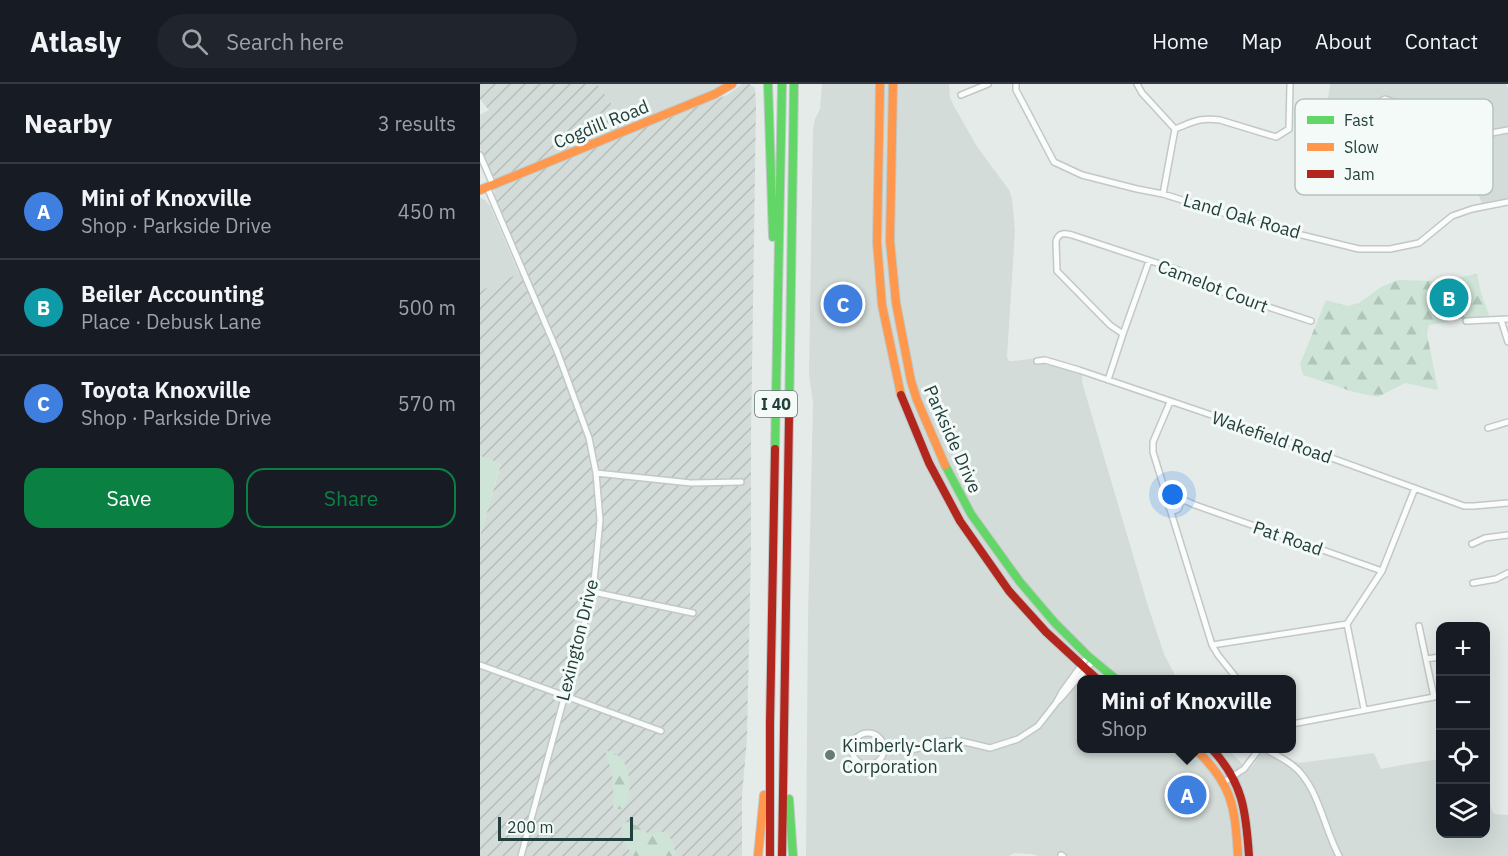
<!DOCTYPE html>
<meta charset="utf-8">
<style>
:root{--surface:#171b24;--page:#20242c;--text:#f1f3f6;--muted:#9ea1a6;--line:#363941;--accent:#0b8043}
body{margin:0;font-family:"IBM Plex Sans",sans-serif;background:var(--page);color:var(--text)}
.controls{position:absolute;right:18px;bottom:18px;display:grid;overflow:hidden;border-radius:12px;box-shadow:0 6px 24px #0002}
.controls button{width:54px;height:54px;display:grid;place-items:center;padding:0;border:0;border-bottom:2px solid var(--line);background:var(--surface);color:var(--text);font:30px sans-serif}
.scale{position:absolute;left:18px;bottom:15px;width:135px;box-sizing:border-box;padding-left:6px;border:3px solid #223f3b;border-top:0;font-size:16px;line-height:21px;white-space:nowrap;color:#223f3b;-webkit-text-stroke:4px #f4faf7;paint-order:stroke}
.you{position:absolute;left:693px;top:411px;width:21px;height:21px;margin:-15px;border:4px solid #fff;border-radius:50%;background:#1a73e8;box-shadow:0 0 0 9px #1a73e833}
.badge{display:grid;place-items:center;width:39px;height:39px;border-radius:50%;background:var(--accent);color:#fff;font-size:20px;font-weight:700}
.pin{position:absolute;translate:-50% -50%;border:3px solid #fff;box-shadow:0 2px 6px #0006}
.popup{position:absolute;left:597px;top:591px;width:219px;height:78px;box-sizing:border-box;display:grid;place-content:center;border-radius:12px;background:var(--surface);filter:drop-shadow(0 2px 4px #0005);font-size:20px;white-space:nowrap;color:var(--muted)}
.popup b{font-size:22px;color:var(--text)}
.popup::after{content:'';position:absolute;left:50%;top:100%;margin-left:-12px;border:12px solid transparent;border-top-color:var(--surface)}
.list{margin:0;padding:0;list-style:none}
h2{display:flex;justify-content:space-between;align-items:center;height:78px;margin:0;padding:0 24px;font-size:26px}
h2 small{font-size:20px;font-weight:400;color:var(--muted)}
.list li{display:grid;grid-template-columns:39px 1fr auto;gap:18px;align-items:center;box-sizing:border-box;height:96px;padding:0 24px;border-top:2px solid var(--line)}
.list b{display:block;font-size:22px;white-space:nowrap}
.list p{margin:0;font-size:20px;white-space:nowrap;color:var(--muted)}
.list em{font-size:20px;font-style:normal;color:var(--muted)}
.actions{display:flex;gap:12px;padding:18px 24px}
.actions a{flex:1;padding:14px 0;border:2px solid var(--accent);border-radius:18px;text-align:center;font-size:21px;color:var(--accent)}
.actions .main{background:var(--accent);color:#fff}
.icon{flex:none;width:33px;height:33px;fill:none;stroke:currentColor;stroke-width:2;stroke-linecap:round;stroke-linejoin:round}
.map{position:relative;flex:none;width:1028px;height:772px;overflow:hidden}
header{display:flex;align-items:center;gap:36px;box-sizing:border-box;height:84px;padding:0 30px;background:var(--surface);border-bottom:2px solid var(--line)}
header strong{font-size:28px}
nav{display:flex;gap:33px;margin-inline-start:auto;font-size:21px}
.search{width:420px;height:54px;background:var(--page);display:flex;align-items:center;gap:15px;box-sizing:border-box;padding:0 21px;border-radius:33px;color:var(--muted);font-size:22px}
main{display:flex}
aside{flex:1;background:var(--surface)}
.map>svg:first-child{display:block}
</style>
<header>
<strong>Atlasly</strong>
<div class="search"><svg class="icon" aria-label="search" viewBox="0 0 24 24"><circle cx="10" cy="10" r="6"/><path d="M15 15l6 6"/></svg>Search here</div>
<nav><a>Home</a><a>Map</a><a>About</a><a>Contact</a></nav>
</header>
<main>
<aside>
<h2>Nearby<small>3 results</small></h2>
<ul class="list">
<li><span class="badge" style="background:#3f7fe0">A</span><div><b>Mini of Knoxville</b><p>Shop · Parkside Drive</p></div><em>450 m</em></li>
<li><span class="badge" style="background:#0f9aa8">B</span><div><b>Beiler Accounting</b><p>Place · Debusk Lane</p></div><em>500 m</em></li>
<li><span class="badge" style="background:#3f7fe0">C</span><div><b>Toyota Knoxville</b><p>Shop · Parkside Drive</p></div><em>570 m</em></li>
</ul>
<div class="actions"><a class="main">Save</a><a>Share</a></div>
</aside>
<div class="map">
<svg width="1028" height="772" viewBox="0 0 1028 772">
<defs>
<pattern id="industrial-furrows" width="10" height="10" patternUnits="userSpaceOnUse" patternTransform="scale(1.5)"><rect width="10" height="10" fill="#d3dcd9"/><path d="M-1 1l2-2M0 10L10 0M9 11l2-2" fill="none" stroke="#b5bebb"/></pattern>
<pattern id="forest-firs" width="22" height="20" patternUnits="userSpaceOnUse" patternTransform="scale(1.5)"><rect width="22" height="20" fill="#cee4d7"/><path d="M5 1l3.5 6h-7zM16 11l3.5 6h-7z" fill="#b1c5b9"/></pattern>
</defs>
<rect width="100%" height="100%" fill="#e5ebe9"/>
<path fill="#d3dcd9" d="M117,0H246L148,43Z
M342,0H469L470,14L475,24L498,64L529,106L532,115L535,147L527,273L529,277H533L566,273L603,285L602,298L668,522L684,570L697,595L602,596V664L748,665L768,686L774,680L784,665H790L819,679L894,669L901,685L927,680L960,675V750H1006V705L1012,727L1015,730L1028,731V772H558L552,770L534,769L529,772H326L328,535L333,319L329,291L333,45L335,35L340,25Z
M850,0H1026L1028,5V116L1005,121L1002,120L988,84L956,82L912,84L863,89L858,79L850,47L848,16Z
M0,113L5,116L10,122L39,190L0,207Z"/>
<path fill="url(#industrial-furrows)" d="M0,0H117L148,43L16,95L13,92L0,64V31L9,26L0,15Z
M262,0H269L275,4L276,22L271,351V465L267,654L262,712V772H0V452L21,380L0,372V207L45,187L14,112L15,106L16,103L173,39L247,11Z"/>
<path fill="#cee4d7" d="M0,372L21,379L0,452Z"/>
<path fill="url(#forest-firs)" d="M997,190L1001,209L1010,234L989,236L970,233L968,238L949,241L947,250L958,306L925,299L898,313L874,308L823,291L820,280L846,216L867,222L879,219L901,203L918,196L958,197Z
M126,667C151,668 155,709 143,725H133C133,713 134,702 132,691C131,682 126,675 126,667Z
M147,738C156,739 160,746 168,749C175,751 177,747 183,748C191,748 195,765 196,772H154C146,763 139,752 142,740Z"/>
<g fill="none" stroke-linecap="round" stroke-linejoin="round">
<defs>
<path id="street" d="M536,0V6L574,78L602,91L657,105L683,110L789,143L879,165H910L939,159L972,132L992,125L1028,118
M657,0L662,9L695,45
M481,11L508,0
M897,19L905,15L931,24L940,25L962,23L976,27L1000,51L1028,46
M695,45C713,38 720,33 740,36L796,53L809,45L810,0
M0,71L13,101
M7,103L77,267L109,354L116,389L120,436L113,508L41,772
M683,110L695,45
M1021,236L1028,258
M986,237L1028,235
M643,250L630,241L577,187L576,157C579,148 585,149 592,151L698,186C705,189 709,195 715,199L831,237
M557,277L565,276L599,286L755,339L984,422H994L1028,419
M628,296L643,250L669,177
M1008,344L1028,338
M116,389L211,399L261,398
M688.5 421a5.5 5.5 0 1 1 11 0a5.5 5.5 0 1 1-11 0Z
M696,416L706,417L715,421L902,487
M689,420L673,368V358L690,318
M690,425L732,561L738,571L758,596
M992,460L1005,454L1028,451
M993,499L1016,495L1028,489
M113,508L213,529
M732,561L867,540
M946,575L960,573
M0,581L181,647
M579,616L613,577
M884,625L867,540L902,487L935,404
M812,640L954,613L939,542
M372 665a16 16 0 1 1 32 0a16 16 0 1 1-32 0Z
M783,664C793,669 803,674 812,681C838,700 844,745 859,772
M404,666L427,667L469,657H481L510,664L538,655L558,642L576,619L582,608L608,572
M744,698L764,685L780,664
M581,771L583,772"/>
<path id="fast" d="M288,0L293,153
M309,333L314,0
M295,365L302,0
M465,381L491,430L540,498L575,539L608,572L637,596
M309,715L313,772"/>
<path id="slow" d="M400,0L397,158L402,221L421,311
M413,0L410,157L416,219L431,297L437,316L465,381
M0,106L235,10L252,0
M714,664C752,699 755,722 758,772
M278,772L284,711"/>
<path id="jam" d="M421,311L449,379L480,437L529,507L566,548L618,596
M731,664C763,698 766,727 769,772
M290,772V639L295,365
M302,772L309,333"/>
</defs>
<use href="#street" stroke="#c2c8c6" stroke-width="8"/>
<use href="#fast" stroke="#c1c8c6" stroke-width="10"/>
<use href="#slow" stroke="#c1c8c6" stroke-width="10"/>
<use href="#jam" stroke="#c1c8c6" stroke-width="10"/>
<use href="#street" stroke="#fbfcfc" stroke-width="5"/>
<use href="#fast" stroke="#63d668" stroke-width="8"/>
<use href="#slow" stroke="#ff974d" stroke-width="8"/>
<use href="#jam" stroke="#b3261e" stroke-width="8"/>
</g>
<circle fill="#667b78" stroke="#f4faf7" stroke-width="2" cx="350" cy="671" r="6"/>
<g text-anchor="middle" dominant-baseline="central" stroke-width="6" stroke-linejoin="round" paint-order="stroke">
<rect fill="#f4faf7" stroke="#617773" stroke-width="1.5" x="275" y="307" width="42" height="26" rx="4.5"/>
<g font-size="16" font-weight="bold" fill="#223f3b">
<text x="296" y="320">I 40</text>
</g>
<g font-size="18" fill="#223f3b" stroke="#f4faf7">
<text transform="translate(121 40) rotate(-22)">Cogdill Road</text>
<text transform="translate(762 132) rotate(16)">Land Oak Road</text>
<text transform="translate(733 202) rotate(21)">Camelot Court</text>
<text transform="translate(792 353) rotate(19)">Wakefield Road</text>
<text transform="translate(473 355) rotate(66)">Parkside Drive</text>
<text transform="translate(808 454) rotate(19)">Pat Road</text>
<text transform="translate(97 556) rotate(-76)">Lexington Drive</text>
</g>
<g font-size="18" fill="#223f3b" stroke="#f4faf7" text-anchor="start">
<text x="362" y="661">Kimberly-Clark<tspan x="362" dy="21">Corporation</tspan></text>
</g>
</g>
<rect x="815" y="15" width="198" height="96" rx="9" fill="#f4faf7" stroke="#b5c2bf" stroke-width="1.5"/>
<rect x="827" y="32" width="27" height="8" fill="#63d668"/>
<rect x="827" y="59" width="27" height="8" fill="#ff974d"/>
<rect x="827" y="86" width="27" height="8" fill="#b3261e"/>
<g font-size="16" fill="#223f3b">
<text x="864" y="42">Fast</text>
<text x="864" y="69">Slow</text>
<text x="864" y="96">Jam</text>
</g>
</svg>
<div class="controls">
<button>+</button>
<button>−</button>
<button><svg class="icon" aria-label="locate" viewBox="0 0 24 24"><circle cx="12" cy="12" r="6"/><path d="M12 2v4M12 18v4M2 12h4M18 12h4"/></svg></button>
<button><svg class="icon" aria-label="layers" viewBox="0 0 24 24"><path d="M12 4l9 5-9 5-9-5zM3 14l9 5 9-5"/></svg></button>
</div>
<div class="scale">200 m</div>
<div class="you"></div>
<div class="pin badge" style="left:707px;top:711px;background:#3f7fe0">A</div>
<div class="popup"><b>Mini of Knoxville</b>Shop</div>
<div class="pin badge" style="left:969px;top:214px;background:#0f9aa8">B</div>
<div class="pin badge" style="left:363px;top:220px;background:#3f7fe0">C</div>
</div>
</main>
